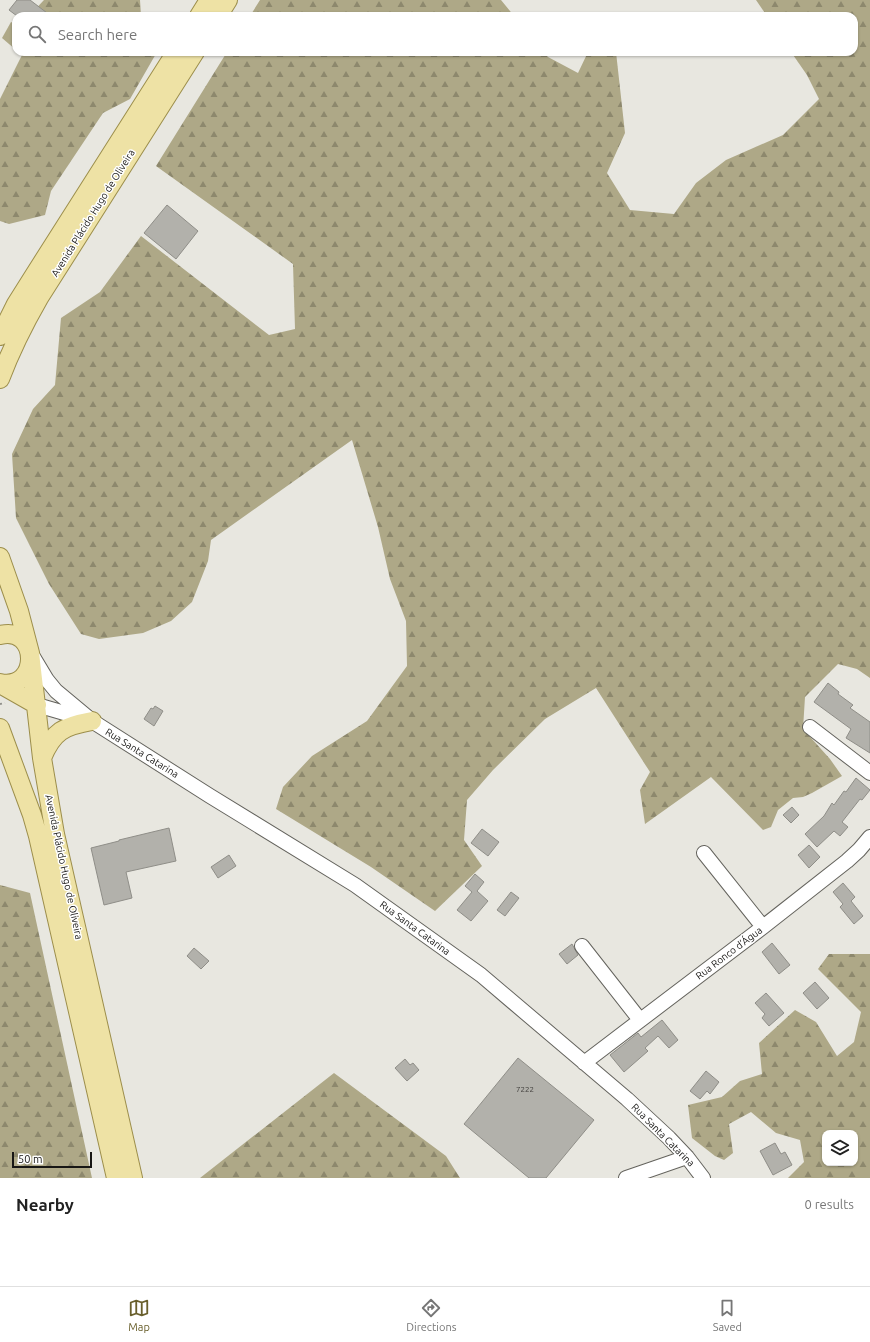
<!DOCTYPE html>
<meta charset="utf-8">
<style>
:root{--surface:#fff;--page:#f6f6f6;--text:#222;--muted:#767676;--line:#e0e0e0;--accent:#695f2c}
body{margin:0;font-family:Ubuntu,sans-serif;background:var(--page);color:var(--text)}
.controls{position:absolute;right:12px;bottom:12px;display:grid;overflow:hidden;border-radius:8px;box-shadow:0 1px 3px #0004}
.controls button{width:36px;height:36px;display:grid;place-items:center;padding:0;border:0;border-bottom:1px solid var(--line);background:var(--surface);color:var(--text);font:20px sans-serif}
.scale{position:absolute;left:12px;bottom:10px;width:80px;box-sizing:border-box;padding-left:4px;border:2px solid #171614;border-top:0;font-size:11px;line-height:14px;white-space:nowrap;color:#171614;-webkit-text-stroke:3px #fff;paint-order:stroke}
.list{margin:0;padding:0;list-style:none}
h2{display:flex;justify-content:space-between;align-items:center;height:52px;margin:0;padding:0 16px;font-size:17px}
h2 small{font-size:13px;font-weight:400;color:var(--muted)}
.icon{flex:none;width:22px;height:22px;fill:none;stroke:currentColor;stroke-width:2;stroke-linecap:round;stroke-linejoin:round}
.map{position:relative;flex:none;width:870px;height:1178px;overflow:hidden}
.search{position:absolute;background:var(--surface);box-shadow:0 1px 3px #0004;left:12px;right:12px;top:12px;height:44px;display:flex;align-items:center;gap:10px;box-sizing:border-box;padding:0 14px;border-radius:12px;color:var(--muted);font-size:15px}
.sheet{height:108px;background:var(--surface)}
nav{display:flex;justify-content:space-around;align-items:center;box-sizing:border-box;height:56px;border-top:1px solid var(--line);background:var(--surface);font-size:11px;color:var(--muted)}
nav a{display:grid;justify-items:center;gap:2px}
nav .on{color:var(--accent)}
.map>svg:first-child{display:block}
</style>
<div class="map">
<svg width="870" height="1178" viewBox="0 0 870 1178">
<defs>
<pattern id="forest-firs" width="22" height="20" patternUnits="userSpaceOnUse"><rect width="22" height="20" fill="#aea887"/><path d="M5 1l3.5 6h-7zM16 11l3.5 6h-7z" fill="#8d886d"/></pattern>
</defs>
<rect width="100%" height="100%" fill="#e8e7e0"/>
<path fill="url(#forest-firs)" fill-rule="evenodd" d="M44,0H140L141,16H29Z
M260,0H501L514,16H250Z
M756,0H870V678L857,669L838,664L805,697L803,729L830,759L842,776L812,793L803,797L793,798L778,810L771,827L763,830L711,777L645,824L640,790L650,772L596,688L545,719L493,770L467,800L464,840L482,866L435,911L371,867L276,809L283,787L312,756L367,721L407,666L406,621L390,579L378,527L352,440L211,540L208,561L192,602L171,621L143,633L99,639L81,634L49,584L16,518L12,454L33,409L55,385L61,318L100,292L141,236L269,335L295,329L293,264L156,166L227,52H544L548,57L578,73L588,52H616L625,133L607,173L630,210L674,214L696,183L726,160L783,135L819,99L807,75L791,52H854V16H767Z
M11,22L16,24V50L2,38Z
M18,52H157L130,99L103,113L51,191L45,215L9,224L0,221V99L22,55Z
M0,885L30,893L92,1178H0Z
M829,954H870V1178H788L804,1162L800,1140L776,1133L751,1112L729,1124L733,1153L724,1160L715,1156L692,1138L688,1105L722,1097L740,1081L762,1074L759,1043L795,1010L816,1022L837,1056L854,1042L861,1012L818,969ZM825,1133H855V1163H825Z
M334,1073L446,1156L460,1178H200Z"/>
<path fill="#b2b1ab" stroke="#8f8e88" d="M17,0H30L51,16H17L9,10Z
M167,205L198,231L176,259L144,233Z
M828,683L839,692L838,694L853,705L850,708L870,722V753L846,738L851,729L814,702Z
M155,706L163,711L154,726L144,719L151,708L153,709Z
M856,778L870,790L862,800L860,799L842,822L848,827L840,836L834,831L817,847L805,834L824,816L832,803L834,805L844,791L846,792Z
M792,807L799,815L791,823L783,815Z
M169,828L176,861L126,872L132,898L104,905L91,848L119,841V840Z
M482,829L499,842L488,856L471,843Z
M809,845L820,857L809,868L798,855Z
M229,855L236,866L218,878L211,867Z
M475,874L484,882L477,891L488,901L471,921L457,910L472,892L465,886Z
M843,883L855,897L851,901L863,916L854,924L840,907L843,904L833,892Z
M511,892L519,898L505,916L497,910Z
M772,943L790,965L779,974L762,952Z
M572,944L578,955L567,964L559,954Z
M194,948L209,961L201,969L187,956Z
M815,982L829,998L817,1009L803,993Z
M766,993L784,1013L769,1026L762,1018L765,1014L755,1003Z
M662,1020L678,1040L669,1048L658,1036L645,1048L648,1051L624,1072L610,1055L638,1033L641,1037Z
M518,1058L594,1120L546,1178H529L464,1124Z
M405,1059L410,1065L413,1063L419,1070L407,1081L395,1068Z
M706,1071L719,1082L710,1094L707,1091L700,1099L690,1091Z
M775,1143L781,1154L785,1152L792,1165L773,1175L760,1151Z"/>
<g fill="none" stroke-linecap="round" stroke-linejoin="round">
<defs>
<path id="minor" d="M32,655L47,680L56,691L92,721L210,796L355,885L481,975L627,1099L669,1138L687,1157L703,1178
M37,705L85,719
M810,727L870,773
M704,853L763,927
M582,946L640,1020
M584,1063L763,927L847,861L859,850L870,837
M626,1178L687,1157"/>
<path id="major" d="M199,16L209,0
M218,16L228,0
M0,336L16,304L33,277L176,52
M0,379C11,350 24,324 39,298L195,52
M0,557L19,611L30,653L42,758L55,834L133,1178
M0,635C39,625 41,691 0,683
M0,684L37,705
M0,728L32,815L38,836L116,1178
M42,758C53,731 64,726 92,721"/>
</defs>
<use href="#minor" stroke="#64635d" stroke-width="16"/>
<use href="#major" stroke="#9c8e4b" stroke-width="20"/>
<path stroke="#92918c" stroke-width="2" stroke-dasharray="2 3" stroke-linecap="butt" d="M0,704L5,703"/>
<use href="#minor" stroke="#fff" stroke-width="14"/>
<use href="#major" stroke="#eee2a5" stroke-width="18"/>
</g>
<g text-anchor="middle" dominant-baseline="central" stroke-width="3" stroke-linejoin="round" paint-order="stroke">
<g font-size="8" fill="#3e3d3a">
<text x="525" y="1089">7222</text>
</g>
<g font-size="10" fill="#171614" stroke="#fff">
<text transform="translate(93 213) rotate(-58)">Avenida Plácido Hugo de Oliveira</text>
<text transform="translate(142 753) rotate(32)">Rua Santa Catarina</text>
<text transform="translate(64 867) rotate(78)">Avenida Plácido Hugo de Oliveira</text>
<text transform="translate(415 928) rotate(36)">Rua Santa Catarina</text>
<text transform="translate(729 953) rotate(-37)">Rua Ronco d’Água</text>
<text transform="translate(663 1135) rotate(45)">Rua Santa Catarina</text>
</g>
</g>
</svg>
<div class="controls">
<button><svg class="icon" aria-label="layers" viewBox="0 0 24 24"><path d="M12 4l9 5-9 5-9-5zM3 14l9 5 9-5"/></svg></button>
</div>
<div class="scale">50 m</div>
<div class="search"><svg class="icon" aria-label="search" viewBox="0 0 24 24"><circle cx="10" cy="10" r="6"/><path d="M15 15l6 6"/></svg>Search here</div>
</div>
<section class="sheet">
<h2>Nearby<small>0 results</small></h2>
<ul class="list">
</ul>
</section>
<nav>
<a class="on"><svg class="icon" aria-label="map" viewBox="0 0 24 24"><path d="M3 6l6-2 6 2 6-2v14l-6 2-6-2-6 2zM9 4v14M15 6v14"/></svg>Map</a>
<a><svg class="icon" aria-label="directions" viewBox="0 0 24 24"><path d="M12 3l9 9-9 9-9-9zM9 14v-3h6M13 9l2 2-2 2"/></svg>Directions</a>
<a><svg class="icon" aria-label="saved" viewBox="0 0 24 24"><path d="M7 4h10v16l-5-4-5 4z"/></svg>Saved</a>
</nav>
